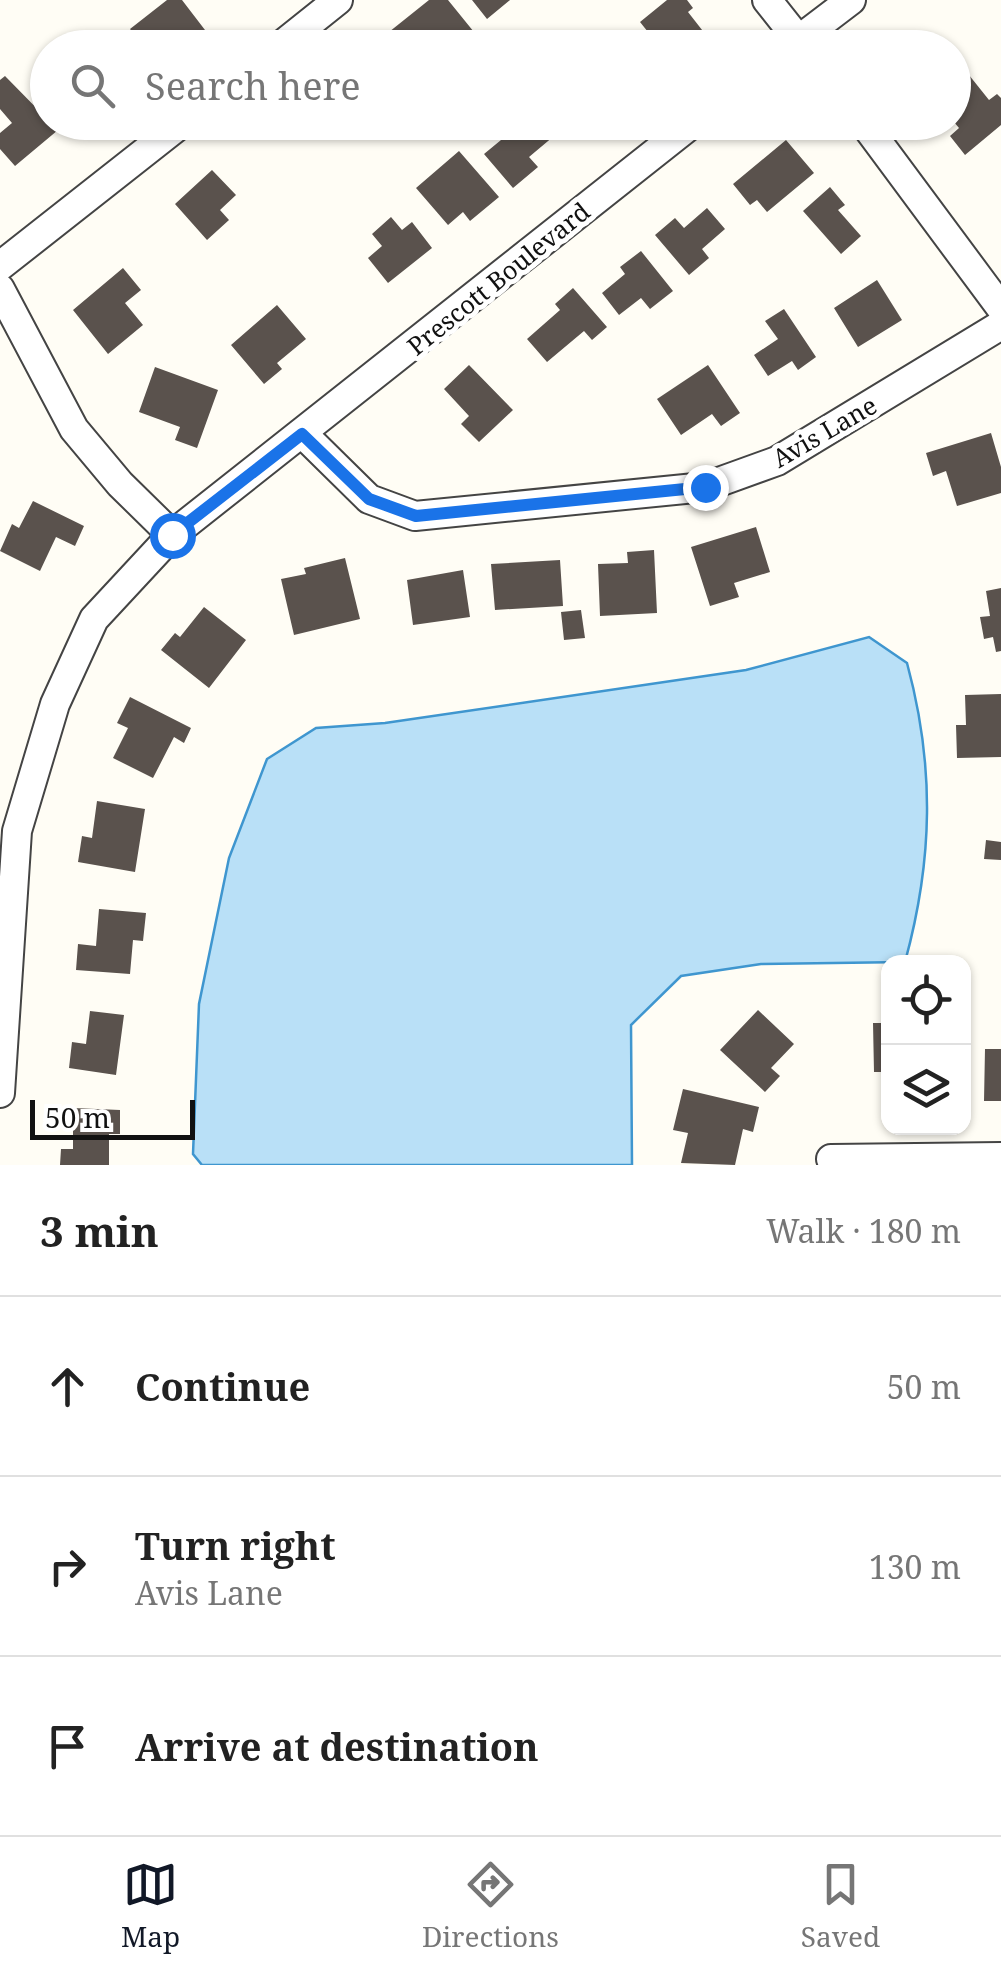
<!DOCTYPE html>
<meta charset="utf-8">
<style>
:root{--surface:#fff;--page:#f2f2f2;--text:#222;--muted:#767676;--line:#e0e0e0;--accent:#111827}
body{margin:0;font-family:"Noto Serif",serif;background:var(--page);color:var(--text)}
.controls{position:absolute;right:30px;bottom:30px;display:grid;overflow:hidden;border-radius:20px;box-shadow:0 2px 8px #0004}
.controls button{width:90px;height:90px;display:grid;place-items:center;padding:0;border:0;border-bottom:2px solid var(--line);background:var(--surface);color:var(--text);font:50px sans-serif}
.scale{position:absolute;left:30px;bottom:25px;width:165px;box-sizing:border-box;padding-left:10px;border:5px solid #111;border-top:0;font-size:28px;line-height:35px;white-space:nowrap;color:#111;-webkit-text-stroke:8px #fff;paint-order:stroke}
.stop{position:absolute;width:30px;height:30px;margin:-22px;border:8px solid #1a73e8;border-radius:50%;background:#fff}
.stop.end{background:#1a73e8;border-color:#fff;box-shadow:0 2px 10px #0008}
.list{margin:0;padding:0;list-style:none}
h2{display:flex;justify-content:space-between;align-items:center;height:130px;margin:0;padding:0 40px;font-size:42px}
h2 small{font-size:32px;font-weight:400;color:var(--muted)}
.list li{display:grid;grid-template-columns:65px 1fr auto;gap:30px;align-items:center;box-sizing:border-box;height:180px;padding:0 40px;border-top:2px solid var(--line)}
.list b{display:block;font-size:38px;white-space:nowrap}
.list p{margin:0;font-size:32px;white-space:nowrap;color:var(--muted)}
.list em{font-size:32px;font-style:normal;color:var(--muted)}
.icon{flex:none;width:55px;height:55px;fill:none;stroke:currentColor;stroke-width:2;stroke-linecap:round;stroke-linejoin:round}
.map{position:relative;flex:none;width:1001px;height:1165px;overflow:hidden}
.search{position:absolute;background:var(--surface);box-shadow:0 2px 8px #0004;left:30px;right:30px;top:30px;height:110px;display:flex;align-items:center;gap:25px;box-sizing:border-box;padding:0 35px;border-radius:55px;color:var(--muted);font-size:38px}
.sheet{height:670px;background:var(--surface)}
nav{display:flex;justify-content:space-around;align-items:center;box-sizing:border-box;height:140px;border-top:2px solid var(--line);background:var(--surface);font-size:28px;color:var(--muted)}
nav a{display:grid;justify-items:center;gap:5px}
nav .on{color:var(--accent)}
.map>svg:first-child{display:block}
</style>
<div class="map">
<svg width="1001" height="1165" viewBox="0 0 1001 1165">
<rect width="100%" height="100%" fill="#fffdf5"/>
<path fill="#b9e0f7" stroke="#3f96cf" stroke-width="2.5" d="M869,637L907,663C935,766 933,860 905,962L761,964L681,976L631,1025L632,1165H202L193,1154L199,1004L229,858L267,759L316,728L385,723L746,670Z"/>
<path fill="#5a524d" d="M167,0H182L205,30L186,45L177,33L164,44L167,48H145L130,29Z
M429,0H448L478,37L465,48H401L389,32Z
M472,0H510L487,19Z
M667,0H687L693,8L688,12L713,44L673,48L668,41L660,47L640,22Z
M969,75L989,100L997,94L1001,98V125L965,155L950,136L959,128L954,122V87Z
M5,76L58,130L15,166L0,149V133L12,123L0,109V80Z
M506,122L520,126L542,122L554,136L529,157L538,167L513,188L484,154L501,140L494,132Z
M786,140L814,173L767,212L757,200L750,205L733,184Z
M459,151L499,197L470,221L463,212L448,225L416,188Z
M212,170L236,195L220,210L229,220L207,240L175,204Z
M830,187L845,205L838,210L861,236L841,254L803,211Z
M707,208L725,229L702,249L709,258L689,275L655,235L675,218L684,228Z
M391,217L402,230L412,222L432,248L388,283L368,258L382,246L372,234Z
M641,251L673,291L650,309L641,298L619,315L602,293L625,274L620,267Z
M123,268L141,290L125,303L143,325L108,354L73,310Z
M877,280L902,320L858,347L834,308Z
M573,288L607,327L592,340L584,331L547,362L527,339L560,310L555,304Z
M277,305L306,339L277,363L282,369L264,384L231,345Z
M784,309L816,357L798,370L792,361L768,376L754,355L778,339L765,321Z
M469,365L513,410L479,442L461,424L469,416L444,389Z
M708,365L740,413L721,426L712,414L681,435L657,399Z
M155,367L218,390L197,448L175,440L180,427L139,412Z
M991,433L1001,467V493L957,506L946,471L933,476L926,453Z
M33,501L84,526L75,546L56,537L40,571L0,551L12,524L19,528Z
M756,527L770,572L734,583L739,597L710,606L691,547Z
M654,550L657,613L600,616L598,564L628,563L627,552Z
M345,558L360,619L294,635L281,579L306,574L304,568Z
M560,560L563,606L495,610L491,564Z
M463,570L470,617L413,625L407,580Z
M1001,588V651L996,652L993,637L984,639L980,617L990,616L986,591Z
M204,607L246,640L209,688L161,650L175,633L180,637Z
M581,610L585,638L564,640L561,612Z
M1001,694V757L957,758L956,725H966L965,695Z
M130,697L191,728L184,743L174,737L153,778L113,758L128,728L117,723Z
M97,801L145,809L135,872L78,862L82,836L92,838Z
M986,840L1001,842V860L984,859Z
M99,909L146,913L143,941L133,940L130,974L76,970L78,944L96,946Z
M758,1010L794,1044L771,1068L780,1076L765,1092L720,1050Z
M90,1011L124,1015L116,1075L69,1068L72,1042L86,1044Z
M873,1023H888V1072H874Z
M985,1049H1001V1101H984Z
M683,1089L759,1107L753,1132L743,1129L735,1165L681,1163L688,1133L673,1130Z
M73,1108L120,1110V1134H109V1165H60L61,1149H73Z"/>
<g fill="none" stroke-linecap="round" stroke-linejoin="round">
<defs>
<path id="minor" d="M767,0L805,48
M278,48L338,0
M788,48L851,0
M863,122L1001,308
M0,266L183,122
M0,289L74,429L120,484L172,535
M303,434L369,499L415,516L705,487L777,461L1001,325
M0,1093L17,831L55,704L94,619L172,535L694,122
M831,1159L1001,1157"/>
</defs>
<use href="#minor" stroke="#444" stroke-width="32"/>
<use href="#minor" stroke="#fff" stroke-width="28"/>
</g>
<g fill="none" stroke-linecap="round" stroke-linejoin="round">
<path stroke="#1a73e8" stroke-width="12" d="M172,535L302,434L369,499L416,516L705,487"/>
</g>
<g text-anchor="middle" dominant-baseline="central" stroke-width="10" stroke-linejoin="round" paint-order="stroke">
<g font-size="25" fill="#111" stroke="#fff">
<text transform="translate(498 278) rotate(-39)">Prescott Boulevard</text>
<text transform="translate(824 431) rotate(-30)">Avis Lane</text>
</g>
</g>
</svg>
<div class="controls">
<button><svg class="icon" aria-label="locate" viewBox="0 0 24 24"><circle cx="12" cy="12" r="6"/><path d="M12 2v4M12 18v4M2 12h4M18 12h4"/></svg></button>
<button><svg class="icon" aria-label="layers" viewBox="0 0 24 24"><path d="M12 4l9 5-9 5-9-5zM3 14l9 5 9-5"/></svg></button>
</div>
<div class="scale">50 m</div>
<div class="stop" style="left:172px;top:535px"></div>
<div class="stop end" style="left:705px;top:487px"></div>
<div class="search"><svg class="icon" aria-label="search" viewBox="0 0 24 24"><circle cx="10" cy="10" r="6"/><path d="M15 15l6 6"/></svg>Search here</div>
</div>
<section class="sheet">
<h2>3 min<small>Walk · 180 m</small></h2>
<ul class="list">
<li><svg class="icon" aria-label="ahead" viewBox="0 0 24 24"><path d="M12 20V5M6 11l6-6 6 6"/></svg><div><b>Continue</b></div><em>50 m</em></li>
<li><svg class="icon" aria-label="right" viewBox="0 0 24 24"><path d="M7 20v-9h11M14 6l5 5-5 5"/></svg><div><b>Turn right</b><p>Avis Lane</p></div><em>130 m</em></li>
<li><svg class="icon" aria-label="arrive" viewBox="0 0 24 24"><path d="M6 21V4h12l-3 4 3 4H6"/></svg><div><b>Arrive at destination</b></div></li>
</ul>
</section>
<nav>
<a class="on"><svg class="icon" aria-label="map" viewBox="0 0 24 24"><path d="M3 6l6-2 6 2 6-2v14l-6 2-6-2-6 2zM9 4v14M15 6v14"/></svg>Map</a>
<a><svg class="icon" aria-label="directions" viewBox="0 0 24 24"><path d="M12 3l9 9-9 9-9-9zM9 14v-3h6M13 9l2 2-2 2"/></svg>Directions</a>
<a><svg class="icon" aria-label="saved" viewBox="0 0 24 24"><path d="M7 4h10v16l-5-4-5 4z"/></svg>Saved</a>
</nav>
